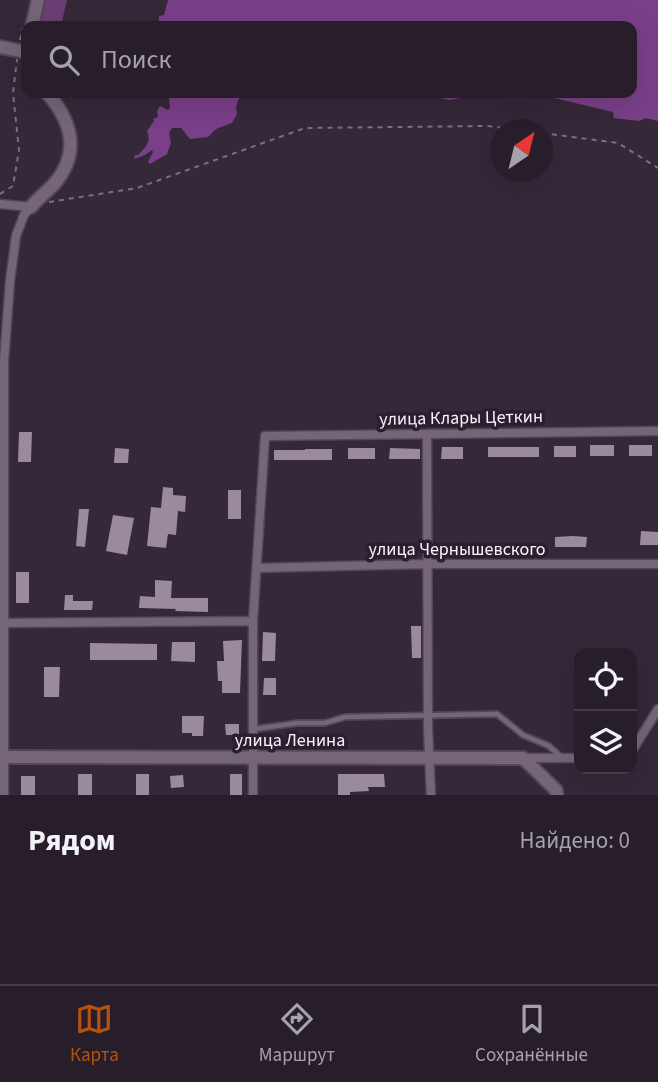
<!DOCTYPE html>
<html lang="ru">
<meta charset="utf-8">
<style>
:root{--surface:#281e2b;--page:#342b37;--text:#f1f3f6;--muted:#a5a2a9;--line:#443c47;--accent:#b45309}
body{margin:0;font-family:"Source Sans 3",sans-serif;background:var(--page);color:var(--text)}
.controls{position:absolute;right:21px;bottom:21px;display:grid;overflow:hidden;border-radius:14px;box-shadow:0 7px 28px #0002}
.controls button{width:63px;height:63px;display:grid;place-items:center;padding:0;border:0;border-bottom:2px solid var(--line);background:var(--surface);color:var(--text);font:35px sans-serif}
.compass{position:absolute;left:490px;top:119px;width:63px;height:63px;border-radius:50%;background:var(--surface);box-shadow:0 7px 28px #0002;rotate:35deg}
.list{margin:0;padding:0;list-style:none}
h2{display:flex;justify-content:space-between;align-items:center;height:91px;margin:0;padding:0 28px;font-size:30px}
h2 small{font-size:23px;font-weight:400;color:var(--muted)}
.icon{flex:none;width:38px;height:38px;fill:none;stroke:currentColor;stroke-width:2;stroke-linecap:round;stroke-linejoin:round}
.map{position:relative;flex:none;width:658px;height:795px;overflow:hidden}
.search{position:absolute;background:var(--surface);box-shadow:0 7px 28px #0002;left:21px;right:21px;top:21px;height:77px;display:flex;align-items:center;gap:18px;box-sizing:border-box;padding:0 24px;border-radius:14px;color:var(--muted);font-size:26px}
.sheet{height:189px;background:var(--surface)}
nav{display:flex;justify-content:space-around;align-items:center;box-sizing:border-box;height:98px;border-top:2px solid var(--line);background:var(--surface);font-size:19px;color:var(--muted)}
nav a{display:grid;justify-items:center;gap:4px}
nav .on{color:var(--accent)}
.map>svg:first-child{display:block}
</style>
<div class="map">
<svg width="658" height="795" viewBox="0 0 658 795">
<rect width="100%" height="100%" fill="#352839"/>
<path fill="#6a3f75" d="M45,0H67L61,26H39Z"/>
<path fill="#793f88" d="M168,0H658V121L646,118L639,121L614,118L613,112L550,97L520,94L489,93L483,95L481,94L450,100L443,99L439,96L420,93H632V26H159V16L164,15Z
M170,93H244L238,100L236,108L237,114L232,123L216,129L208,137L190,139L181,128H172L169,133L171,143L167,154L150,164L148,162L153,152L152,150L145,155L134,159L135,155H138C145,148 152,142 147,131L154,121L153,119L158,117L157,111L160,106L168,110L170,107L169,100Z"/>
<path fill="#9a8a9e" d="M19,432H32L31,462H18Z
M590,445H614V456H590Z
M629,445H652V456H629Z
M554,446H576V457H554Z
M442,447H463V459H441Z
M488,447H539V457H488Z
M115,448L129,449L128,463H114Z
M348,448H375V459H348Z
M390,448L420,449V459H389Z
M305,449H332V460H274V450H305Z
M163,487L173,488V495L186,496L185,512L178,511L176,535L168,534L166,548L147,546L151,507L161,508Z
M228,490H241V519H228Z
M79,509H89L85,547L76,546Z
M113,515L134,518L127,555L106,551Z
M641,531L658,532V545H640Z
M573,536L587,537L586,547H555V537Z
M16,572H29V603H16Z
M155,580L172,581L171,598H208V612L175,611L176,609L139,608L140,596L155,597Z
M65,595H73V601H93L92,610H64Z
M411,626H421V658H412Z
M263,632L276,633L275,661H262Z
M242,640L240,693H222V681H218L217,661H224L223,641Z
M172,642H195V662L171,661Z
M90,643L157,644V660H90Z
M44,667H60L59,697H44Z
M264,678H276V695H263Z
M182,716H204L203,736H192V733H182Z
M225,724H239V735H226Z
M78,774H92V795H78Z
M136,774H149V795H136Z
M230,774H242V795H230Z
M338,774H384L385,787H368L369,791L350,792V795H338Z
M183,775L184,787L171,788L170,776Z
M21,776H35V795H21Z"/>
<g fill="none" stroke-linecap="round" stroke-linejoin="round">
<defs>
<path id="lane" d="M254,729L298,723H325L345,717L497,714L523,735L549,746L562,758"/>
<path id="street" d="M0,204L31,207
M427,434L428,729L431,795
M257,568L427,564H658
M3,623L253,621
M632,751L658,709
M523,758H579
M4,795V361L10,281L16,236L24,215L31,207
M253,795V621L265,436L658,431"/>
<path id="secondary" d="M32,26L38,0
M0,47L26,52
M31,207C38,198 48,191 55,183C81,152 71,120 47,93
M0,757L523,758L556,790L557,795"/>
</defs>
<use href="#lane" stroke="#524755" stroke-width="8"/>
<use href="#street" stroke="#524755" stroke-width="11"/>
<use href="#secondary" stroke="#524755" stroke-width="16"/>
<path stroke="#7b707f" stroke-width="2" stroke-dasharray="5 5" stroke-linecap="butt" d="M20,40L23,28
M542,133L618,143L658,168
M0,194L13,186L19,150L13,93L17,59
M49,202L137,188L305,128L488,126L516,130"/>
<use href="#lane" stroke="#746578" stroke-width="4.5"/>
<use href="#street" stroke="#746578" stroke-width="8"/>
<use href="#secondary" stroke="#746578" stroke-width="12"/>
</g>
<g text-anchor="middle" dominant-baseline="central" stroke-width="7" stroke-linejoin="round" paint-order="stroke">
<g font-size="18" fill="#faf1fc" stroke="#2b1f2f">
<text transform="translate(461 418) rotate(-1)">улица Клары Цеткин</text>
<text x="457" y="549">улица Чернышевского</text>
<text x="290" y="740">улица Ленина</text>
</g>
</g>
</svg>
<div class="controls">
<button><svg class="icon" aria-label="locate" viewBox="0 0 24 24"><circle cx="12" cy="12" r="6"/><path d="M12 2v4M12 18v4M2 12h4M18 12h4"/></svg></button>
<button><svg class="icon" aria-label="layers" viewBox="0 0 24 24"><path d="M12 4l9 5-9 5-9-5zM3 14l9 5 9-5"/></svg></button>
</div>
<svg class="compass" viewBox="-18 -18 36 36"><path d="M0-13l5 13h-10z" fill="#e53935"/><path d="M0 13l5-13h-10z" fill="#a5a2a9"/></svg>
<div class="search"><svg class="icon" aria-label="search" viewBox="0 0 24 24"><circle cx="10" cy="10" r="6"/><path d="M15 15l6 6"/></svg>Поиск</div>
</div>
<section class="sheet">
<h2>Рядом<small>Найдено: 0</small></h2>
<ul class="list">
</ul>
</section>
<nav>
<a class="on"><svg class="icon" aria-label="map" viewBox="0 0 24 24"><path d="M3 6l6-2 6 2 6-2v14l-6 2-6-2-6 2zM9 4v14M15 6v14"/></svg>Карта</a>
<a><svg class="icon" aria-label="directions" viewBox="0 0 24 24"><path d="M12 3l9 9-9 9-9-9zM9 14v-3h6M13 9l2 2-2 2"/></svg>Маршрут</a>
<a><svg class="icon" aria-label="saved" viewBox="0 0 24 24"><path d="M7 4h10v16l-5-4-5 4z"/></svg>Сохранённые</a>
</nav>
